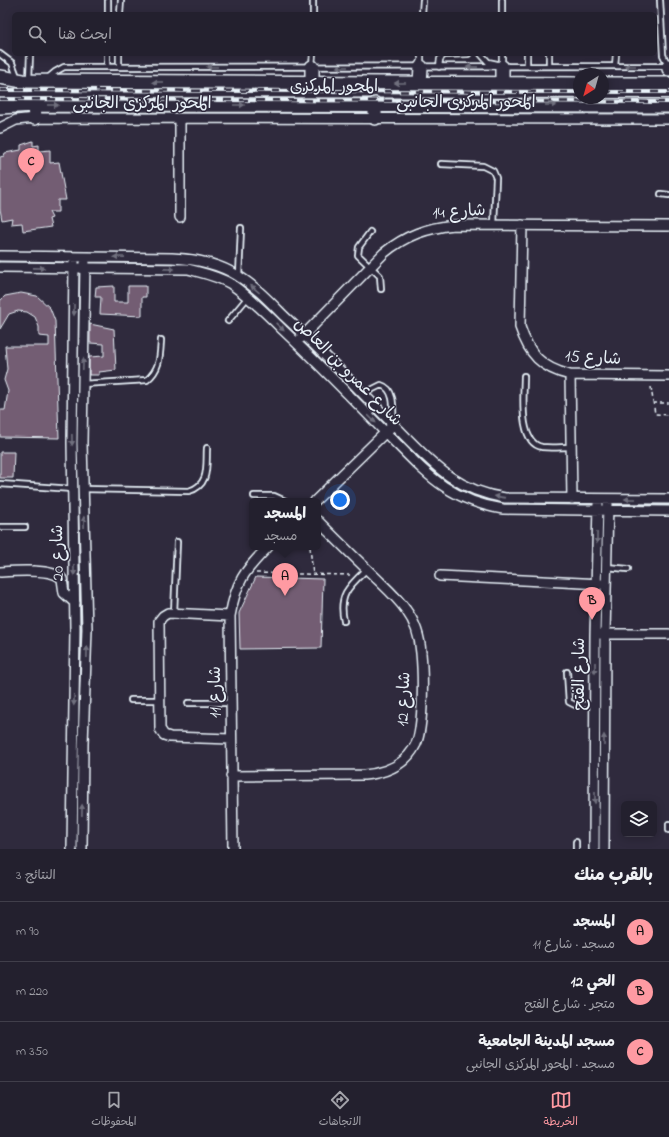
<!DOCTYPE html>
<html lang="ar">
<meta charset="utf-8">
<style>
:root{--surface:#23202e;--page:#2f2d3a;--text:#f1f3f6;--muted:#a3a3aa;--line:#403e4a;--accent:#ff9aa2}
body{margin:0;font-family:"Indie Flower","Playpen Sans Arabic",sans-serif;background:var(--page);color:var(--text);direction:rtl}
.controls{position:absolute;right:12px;bottom:12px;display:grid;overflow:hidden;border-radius:6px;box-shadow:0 2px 10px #0003}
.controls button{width:36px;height:36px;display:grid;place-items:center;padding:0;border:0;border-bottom:1px solid var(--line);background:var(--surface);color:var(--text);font:20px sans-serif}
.compass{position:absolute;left:573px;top:68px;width:36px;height:36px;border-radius:50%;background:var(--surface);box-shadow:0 2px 10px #0003;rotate:217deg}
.you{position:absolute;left:340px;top:500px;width:14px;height:14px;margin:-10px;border:3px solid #fff;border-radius:50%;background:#1a73e8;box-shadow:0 0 0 6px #1a73e833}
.badge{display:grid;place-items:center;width:26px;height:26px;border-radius:50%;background:var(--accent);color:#111;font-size:13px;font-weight:700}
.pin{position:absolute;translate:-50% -33px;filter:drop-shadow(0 1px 2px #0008)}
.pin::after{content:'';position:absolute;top:21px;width:14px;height:12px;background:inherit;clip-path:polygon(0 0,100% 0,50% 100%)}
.popup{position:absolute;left:249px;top:498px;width:72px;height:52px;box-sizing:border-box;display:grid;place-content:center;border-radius:6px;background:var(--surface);filter:drop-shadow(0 1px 3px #0005);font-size:13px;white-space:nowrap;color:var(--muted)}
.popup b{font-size:15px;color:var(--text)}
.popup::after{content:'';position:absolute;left:50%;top:100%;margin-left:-8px;border:8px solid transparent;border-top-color:var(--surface)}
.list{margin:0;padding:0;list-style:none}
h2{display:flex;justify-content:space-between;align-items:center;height:52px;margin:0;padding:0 16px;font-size:17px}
h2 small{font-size:13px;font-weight:400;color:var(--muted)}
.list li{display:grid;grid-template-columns:26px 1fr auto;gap:12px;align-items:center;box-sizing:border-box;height:60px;padding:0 16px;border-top:1px solid var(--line)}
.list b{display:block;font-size:15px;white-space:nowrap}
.list p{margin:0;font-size:13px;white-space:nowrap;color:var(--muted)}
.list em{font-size:13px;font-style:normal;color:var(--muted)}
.icon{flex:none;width:22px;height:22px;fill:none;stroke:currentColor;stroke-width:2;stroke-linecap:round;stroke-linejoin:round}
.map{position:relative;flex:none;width:669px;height:849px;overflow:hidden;direction:ltr}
.search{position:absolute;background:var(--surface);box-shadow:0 2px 10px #0003;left:12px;right:12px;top:12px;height:44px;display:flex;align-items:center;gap:10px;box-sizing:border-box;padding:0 14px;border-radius:6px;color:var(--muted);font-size:15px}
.sheet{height:232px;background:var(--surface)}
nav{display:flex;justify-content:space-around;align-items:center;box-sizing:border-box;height:56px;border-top:1px solid var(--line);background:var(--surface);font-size:11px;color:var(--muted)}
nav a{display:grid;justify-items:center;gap:2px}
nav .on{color:var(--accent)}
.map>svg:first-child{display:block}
</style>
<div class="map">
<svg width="669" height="849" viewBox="0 0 669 849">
<rect width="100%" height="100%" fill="#2f2a3d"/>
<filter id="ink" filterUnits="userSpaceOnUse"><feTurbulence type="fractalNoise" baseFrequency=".025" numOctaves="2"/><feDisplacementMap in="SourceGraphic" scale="8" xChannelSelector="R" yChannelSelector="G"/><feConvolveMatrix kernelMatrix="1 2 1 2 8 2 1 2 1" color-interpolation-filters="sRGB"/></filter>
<g filter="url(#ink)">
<path fill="#735d73" stroke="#e8f1f8" d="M33,141V146L39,145V151L50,150V163L59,162L66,200H58V212H49L52,218L49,219L51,227L23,231L22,223L11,224L12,218L2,220L0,209V157L4,156L5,153L21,150V145Z
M114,286V302H128V286H146V297H142V316L100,314L101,297H95L96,287Z
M21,293L37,296L50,308L55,321L59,438L0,437V410H5L8,391L4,380L7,369L5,346H49V337L39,336V327L35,317L27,312L18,311L9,314L0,329V301L5,296Z
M90,324L114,329L116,370L99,372V375H89V357L104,356V344L90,343Z
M0,452H14L13,478H0Z
M256,577L323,579L321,648L240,649L239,613Z"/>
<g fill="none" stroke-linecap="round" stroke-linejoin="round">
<defs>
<path id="service" d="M502,0V14
M660,0L663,55L668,65
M108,14V0
M120,14L121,0
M313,14V0
M422,14L423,0
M0,54L12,63L18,79
M481,54L488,62L497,64
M502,54V65
M527,54V66
M549,54V66
M312,65L313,54
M421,65V54
M615,66L616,54
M107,67V54
M119,67V54
M439,67L440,59L444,55L468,54
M48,78L55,72L64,67L667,66
M29,80L30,54
M441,164L483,166L493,171L496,178L494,225
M661,194L669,195
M370,232L359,247L358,255L380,276L381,289
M239,276L241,228
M228,321L248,297
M524,376C524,394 518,443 542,447C551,448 562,447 571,447
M82,384L147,380C160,369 160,357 161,340
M363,394L381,385C396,389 393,411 393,424
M0,484L73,489
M83,489L189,491C210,485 206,466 207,448
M254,496H274L285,501
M0,527H25
M606,567L628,569
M174,613L177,542
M344,621C338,595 349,586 367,569
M567,672L569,702L575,705L595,704
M131,700H159
M188,703H231
M669,824V830
M576,849V842"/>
<path id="minor" d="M0,128L16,120L35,118L669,119
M180,217V119
M522,225L520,327C529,354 541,368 570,375L669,376
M0,256L172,258C195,259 218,263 238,276C255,286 270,302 284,316C323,352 360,391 398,429C432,463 454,490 505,498L669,499
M0,267L188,269C203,273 218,276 231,284C250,297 267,314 283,330C319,364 354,400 389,436C426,473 448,500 503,509L669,511
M301,338L384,253C406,235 427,228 454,225L669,226
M570,375L572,499
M315,501L390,428
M0,572C14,571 53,568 62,579L64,593L75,603
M440,576L602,584
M230,616L168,613L163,616L159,621L160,729L164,735L170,737L231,739
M598,634H669
M231,776L364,775C386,773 406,765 416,744C424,726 423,673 421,653C420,638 415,622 406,610C397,597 384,586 373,575C354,557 336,539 318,521
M72,849L75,629L72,443L74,262
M82,849L83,744L87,629L82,443L85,263
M233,849L230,616C236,582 244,571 268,547
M594,849L595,635L598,504
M604,849L605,634L608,504"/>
<path id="secondary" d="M669,66V69
M502,67V83
M0,77L23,81L579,84
M312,82V67
M420,83L421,67
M603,84H669
M34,105L35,118
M0,107L34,105L669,106
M375,118V104"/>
</defs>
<use href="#service" stroke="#e8f1f8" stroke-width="8"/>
<use href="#minor" stroke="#e8f1f8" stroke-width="12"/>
<use href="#secondary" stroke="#e8f1f8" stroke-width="16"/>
<path stroke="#e8f1f8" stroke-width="1.5" stroke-dasharray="4 3" stroke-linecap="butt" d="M651,387L655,414L669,415
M653,403H669
M310,547L313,575
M256,573L350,575"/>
<use href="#service" stroke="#2f2a3d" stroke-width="4.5"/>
<use href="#minor" stroke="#2f2a3d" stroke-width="9"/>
<use href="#secondary" stroke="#2f2a3d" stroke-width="13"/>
<defs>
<path id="rail" d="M0,90L579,92
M603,92H669
M0,99L669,102"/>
</defs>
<use href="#rail" stroke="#e8f1f8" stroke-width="4"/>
<use href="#rail" stroke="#2f2a3d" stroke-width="2.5" stroke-dasharray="8" stroke-linecap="butt"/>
</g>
<defs><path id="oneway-solid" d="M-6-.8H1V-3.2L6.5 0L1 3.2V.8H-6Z"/></defs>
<g fill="#70707e">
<use href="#oneway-solid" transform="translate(630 66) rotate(180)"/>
<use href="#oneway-solid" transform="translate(212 67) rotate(180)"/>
<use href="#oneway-solid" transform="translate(342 67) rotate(180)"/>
<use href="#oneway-solid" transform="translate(472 67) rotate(180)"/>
<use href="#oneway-solid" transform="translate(158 82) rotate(-180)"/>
<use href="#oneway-solid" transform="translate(400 83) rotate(-180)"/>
<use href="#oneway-solid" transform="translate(53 105)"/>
<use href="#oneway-solid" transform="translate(239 105)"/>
<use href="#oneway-solid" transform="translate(551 105)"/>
<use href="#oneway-solid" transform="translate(119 257) rotate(-179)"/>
<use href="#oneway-solid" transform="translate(39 268) rotate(1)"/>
<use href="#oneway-solid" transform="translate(169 269) rotate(1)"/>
<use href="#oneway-solid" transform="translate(255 289) rotate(-140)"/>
<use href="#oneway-solid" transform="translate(74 310) rotate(90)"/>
<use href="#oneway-solid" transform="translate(280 327) rotate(43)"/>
<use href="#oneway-solid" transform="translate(83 364) rotate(-88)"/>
<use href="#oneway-solid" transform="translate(372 419) rotate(45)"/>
<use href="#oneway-solid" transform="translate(72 440) rotate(89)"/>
<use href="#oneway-solid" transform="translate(500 497) rotate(-172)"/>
<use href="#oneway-solid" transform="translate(630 499) rotate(-180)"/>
<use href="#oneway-solid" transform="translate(84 522) rotate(-91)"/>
<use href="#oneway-solid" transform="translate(597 538) rotate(91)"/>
<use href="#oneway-solid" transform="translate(74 570) rotate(89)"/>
<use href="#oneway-solid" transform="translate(87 652) rotate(-89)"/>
<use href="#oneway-solid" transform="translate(595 668) rotate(90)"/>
<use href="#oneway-solid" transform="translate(74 700) rotate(92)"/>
<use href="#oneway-solid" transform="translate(604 740) rotate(-90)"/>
<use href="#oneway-solid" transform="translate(595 798) rotate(90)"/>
<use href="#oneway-solid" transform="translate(82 810) rotate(-89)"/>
</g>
</g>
<g text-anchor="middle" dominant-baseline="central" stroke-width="3" stroke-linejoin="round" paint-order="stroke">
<g font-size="17" fill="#e8f1f8" stroke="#2f2a3d">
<text x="334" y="86">المحور المركزى</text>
<text x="466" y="102">المحور المركزى الجانبى</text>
<text x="142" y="103">المحور المركزى الجانبى</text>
<text transform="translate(459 212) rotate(-4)">شارع 14</text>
<text transform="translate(593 358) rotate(3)">شارع 15</text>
<text transform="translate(348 372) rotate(45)">شارع عمرو بن العاص</text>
<text transform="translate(58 553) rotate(-91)">شارع 20</text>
<text transform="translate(579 674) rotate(-90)">شارع الفتح</text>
<text transform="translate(215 692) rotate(-90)">شارع 11</text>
<text transform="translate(404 699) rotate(-88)">شارع 12</text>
</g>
</g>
</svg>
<div class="controls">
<button><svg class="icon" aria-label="layers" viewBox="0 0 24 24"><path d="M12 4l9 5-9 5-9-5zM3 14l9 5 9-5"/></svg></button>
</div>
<svg class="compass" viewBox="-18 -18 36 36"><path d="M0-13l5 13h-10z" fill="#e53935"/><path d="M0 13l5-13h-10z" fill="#a3a3aa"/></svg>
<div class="you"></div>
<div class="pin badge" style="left:285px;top:596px">A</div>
<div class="popup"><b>المسجد</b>مسجد</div>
<div class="pin badge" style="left:592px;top:620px">B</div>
<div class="pin badge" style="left:31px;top:181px">C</div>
<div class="search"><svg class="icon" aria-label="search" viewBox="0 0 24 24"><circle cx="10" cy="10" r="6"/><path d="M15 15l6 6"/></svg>ابحث هنا</div>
</div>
<section class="sheet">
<h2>بالقرب منك<small>النتائج: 3</small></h2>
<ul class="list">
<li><span class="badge">A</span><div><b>المسجد</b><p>مسجد · شارع 11</p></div><em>90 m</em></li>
<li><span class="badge">B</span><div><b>الحي 12</b><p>متجر · شارع الفتح</p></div><em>220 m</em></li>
<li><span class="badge">C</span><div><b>مسجد المدينة الجامعية</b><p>مسجد · المحور المركزى الجانبى</p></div><em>350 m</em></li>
</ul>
</section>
<nav>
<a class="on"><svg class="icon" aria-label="map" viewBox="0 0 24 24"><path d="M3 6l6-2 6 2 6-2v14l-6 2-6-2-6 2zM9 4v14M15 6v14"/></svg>الخريطة</a>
<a><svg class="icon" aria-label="directions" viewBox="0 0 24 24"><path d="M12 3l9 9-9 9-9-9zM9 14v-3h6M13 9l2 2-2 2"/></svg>الاتجاهات</a>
<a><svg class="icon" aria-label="saved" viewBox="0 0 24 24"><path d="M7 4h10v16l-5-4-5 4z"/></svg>المحفوظات</a>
</nav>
